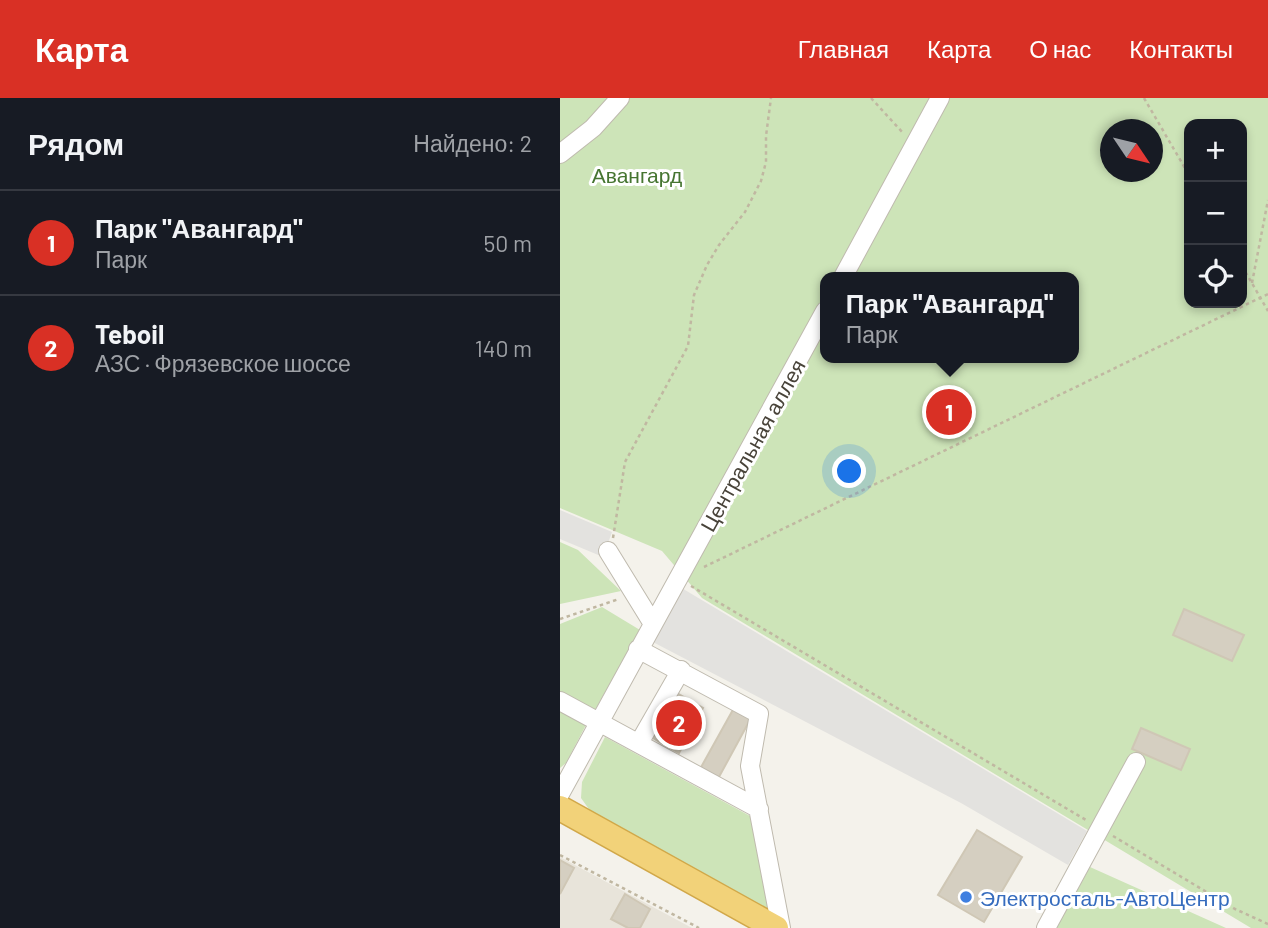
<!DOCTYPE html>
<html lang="ru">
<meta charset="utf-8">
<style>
:root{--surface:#171b24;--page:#20242c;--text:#f1f3f6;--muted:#9ea1a6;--line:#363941;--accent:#d93025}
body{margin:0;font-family:Barlow,sans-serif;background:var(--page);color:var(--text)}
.controls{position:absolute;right:21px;top:21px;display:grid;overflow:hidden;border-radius:14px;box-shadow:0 4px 10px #0003}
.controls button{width:63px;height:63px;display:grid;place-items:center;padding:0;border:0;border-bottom:2px solid var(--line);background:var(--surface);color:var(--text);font:35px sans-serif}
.compass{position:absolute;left:540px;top:21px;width:63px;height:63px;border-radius:50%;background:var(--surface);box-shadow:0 4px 10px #0003;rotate:125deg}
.you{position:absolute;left:290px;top:374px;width:24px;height:24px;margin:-18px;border:5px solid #fff;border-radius:50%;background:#1a73e8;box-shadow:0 0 0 10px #1a73e833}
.badge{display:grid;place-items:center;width:46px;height:46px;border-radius:50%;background:var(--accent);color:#fff;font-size:23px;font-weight:700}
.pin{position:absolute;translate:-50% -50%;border:4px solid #fff;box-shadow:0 2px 7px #0006}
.popup{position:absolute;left:260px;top:174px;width:259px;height:91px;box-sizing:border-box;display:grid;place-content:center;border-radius:14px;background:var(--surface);filter:drop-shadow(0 2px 5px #0005);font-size:23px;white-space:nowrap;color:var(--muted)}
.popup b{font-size:26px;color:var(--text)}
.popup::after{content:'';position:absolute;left:50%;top:100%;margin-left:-14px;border:14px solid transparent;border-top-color:var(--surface)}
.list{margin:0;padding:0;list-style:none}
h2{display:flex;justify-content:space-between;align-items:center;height:91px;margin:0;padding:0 28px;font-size:30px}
h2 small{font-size:23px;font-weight:400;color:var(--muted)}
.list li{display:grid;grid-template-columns:46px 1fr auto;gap:21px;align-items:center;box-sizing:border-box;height:105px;padding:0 28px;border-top:2px solid var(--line)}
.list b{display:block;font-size:26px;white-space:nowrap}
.list p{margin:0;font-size:23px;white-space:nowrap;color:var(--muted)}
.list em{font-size:23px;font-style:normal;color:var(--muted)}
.icon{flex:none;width:38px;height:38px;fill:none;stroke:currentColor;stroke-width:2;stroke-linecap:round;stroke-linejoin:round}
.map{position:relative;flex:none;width:708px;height:830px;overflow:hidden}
header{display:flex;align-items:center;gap:42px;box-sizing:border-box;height:98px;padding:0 35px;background:var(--accent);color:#fff}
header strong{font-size:33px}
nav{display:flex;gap:38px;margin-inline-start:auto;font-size:24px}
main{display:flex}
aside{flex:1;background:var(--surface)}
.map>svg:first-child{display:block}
</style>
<header>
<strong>Карта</strong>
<nav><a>Главная</a><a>Карта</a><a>О нас</a><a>Контакты</a></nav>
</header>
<main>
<aside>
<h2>Рядом<small>Найдено: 2</small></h2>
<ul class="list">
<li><span class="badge">1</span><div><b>Парк &quot;Авангард&quot;</b><p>Парк</p></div><em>50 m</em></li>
<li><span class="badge">2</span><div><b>Teboil</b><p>АЗС · Фрязевское шоссе</p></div><em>140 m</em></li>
</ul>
</aside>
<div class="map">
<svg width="708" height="830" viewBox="0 0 708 830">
<rect width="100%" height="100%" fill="#f4f2eb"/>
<path fill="#e8e4da" d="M0,759L132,830H0Z"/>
<path fill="#cde4b8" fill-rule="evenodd" d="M0,0H708V830H691L142,500L102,453L0,410ZM629,26H682V205H629ZM550,32H592V74H550ZM265,179H513V260H265Z
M0,444L18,452L61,493L0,506Z
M42,509L80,532L35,612L0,594V526Z
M0,610L27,625L6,665L0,670Z
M45,639L190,718L208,811L80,744L31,714L21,700L22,684Z
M530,769L666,830H496Z"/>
<path fill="#e3e2df" d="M0,412L52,434L43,459L0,441Z
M120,489L527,733L508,767L401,705L89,542Z"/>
<path fill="#d5cfc1" stroke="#cfc7b5" stroke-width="2" d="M624,511L684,537L672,563L613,537Z
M117,595L143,610L119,655L93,640Z
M174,610L191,620L153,690L135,680Z
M581,630L630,651L621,672L572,651Z
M417,732L462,759L424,824L378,797Z
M0,762L14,770L0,796Z
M65,796L90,811L80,830H68L51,821Z"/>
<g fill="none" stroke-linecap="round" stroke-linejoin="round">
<defs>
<path id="minor" d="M0,56L33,30L60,0
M283,179L380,0
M48,453L93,526
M78,551L199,616L190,668L221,830
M0,603L199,711
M79,645L121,572
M0,696L265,213
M486,830L576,664"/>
<path id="highway" d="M0,710L216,830"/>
</defs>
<use href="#minor" stroke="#bfbaae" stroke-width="20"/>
<use href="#highway" stroke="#d1a849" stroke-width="27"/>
<path stroke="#c0b7a1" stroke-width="2.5" stroke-dasharray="3.5 3.5" stroke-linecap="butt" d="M311,0L344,36
M584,0L629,77
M682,168L708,213
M692,185L708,102
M53,440L65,364L128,248L134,197L147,167L159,147L185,114L201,83L206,64V38L211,0
M144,469L708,196
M131,488L526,722
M0,521L59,501
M553,738L675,811L708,826
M0,757L139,830"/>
<use href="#minor" stroke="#fff" stroke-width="18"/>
<use href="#highway" stroke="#f2d279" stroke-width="24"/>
</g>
<circle fill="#3f7fe0" stroke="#fff" stroke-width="2.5" cx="406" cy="799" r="7"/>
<g text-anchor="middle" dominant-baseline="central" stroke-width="6" stroke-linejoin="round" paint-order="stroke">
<g font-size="21" fill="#467531" stroke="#fff">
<text x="77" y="76">Авангард</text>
</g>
<g font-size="21" fill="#484339" stroke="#fff">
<text transform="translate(192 347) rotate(-61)">Центральная аллея</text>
</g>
<g font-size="21" fill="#366cbe" stroke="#fff" text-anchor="start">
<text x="420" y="799">Электросталь-АвтоЦентр</text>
</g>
</g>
</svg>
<div class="controls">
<button>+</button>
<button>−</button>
<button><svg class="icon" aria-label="locate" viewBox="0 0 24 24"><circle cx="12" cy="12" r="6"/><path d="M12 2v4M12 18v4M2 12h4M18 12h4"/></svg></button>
</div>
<svg class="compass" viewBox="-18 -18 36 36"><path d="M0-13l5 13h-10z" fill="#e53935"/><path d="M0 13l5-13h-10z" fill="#9ea1a6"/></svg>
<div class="you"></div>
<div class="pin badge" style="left:389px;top:314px">1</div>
<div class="popup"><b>Парк &quot;Авангард&quot;</b>Парк</div>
<div class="pin badge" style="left:119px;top:625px">2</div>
</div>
</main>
